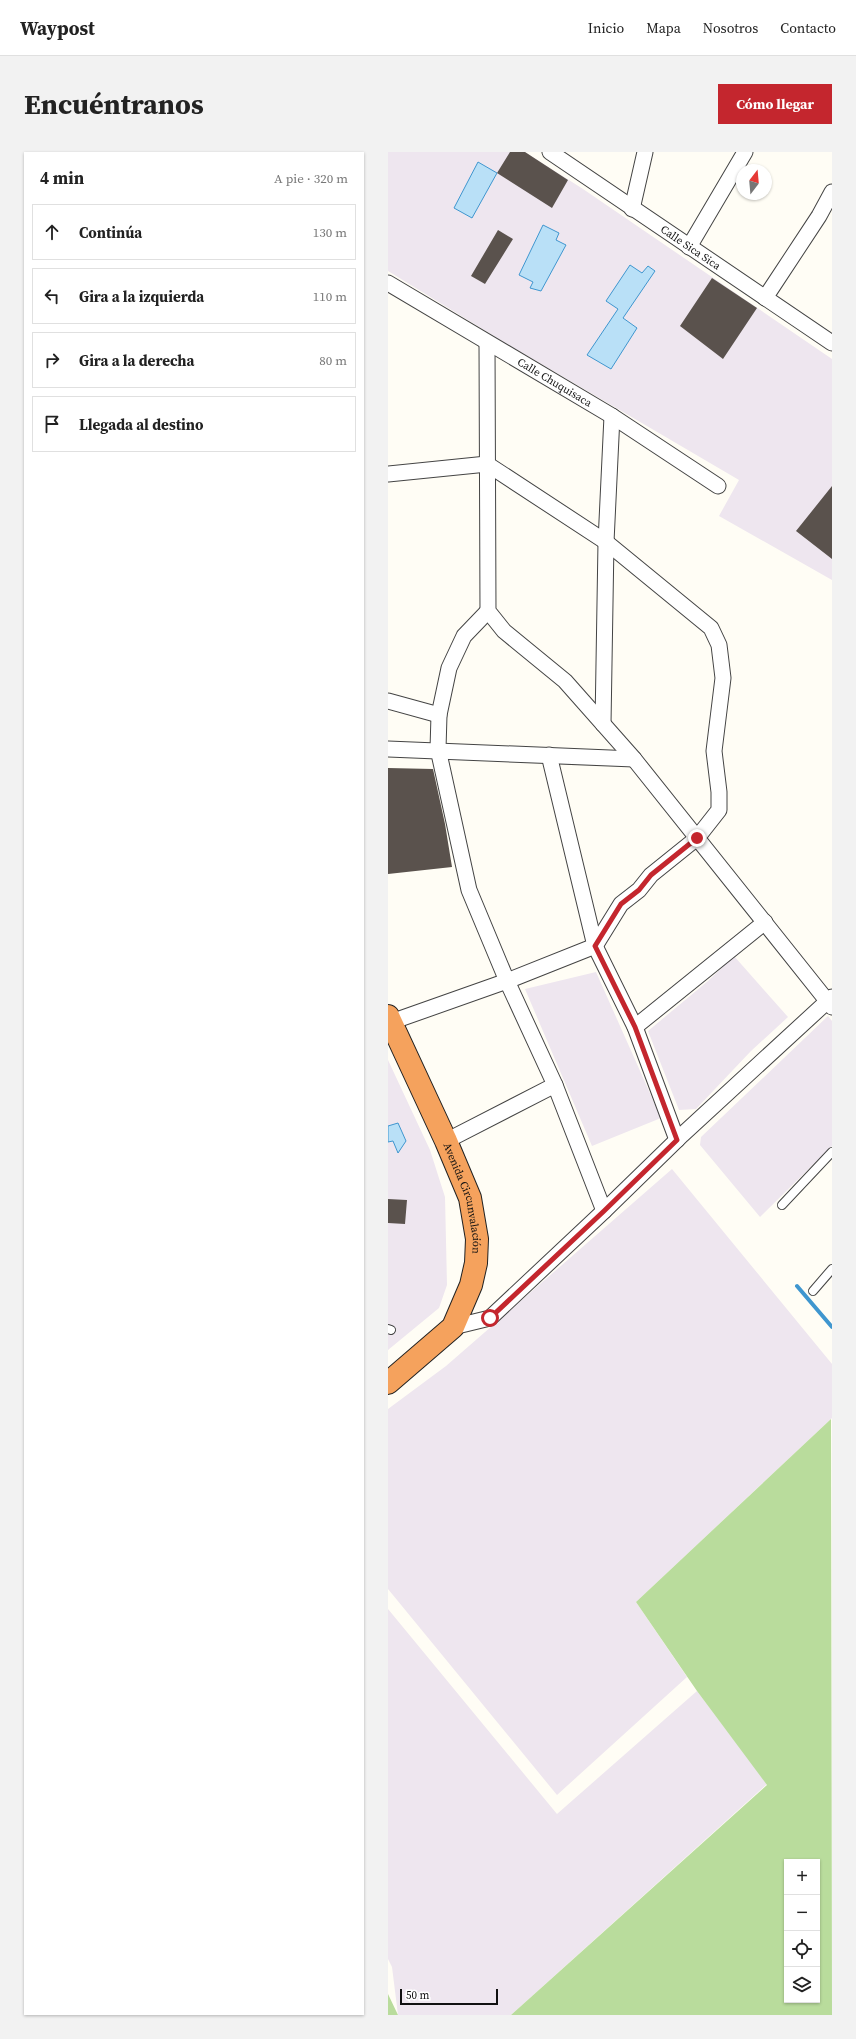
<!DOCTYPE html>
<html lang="es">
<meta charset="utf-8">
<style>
:root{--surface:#fff;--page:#f2f2f2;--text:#222;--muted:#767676;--line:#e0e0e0;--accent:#c4262e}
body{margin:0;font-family:"Source Serif 4",serif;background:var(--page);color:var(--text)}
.controls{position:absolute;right:12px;bottom:12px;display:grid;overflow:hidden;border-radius:0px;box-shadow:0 1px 3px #0004}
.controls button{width:36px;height:36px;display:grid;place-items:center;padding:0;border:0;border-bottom:1px solid var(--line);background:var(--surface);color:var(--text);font:20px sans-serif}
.compass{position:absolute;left:348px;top:12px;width:36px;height:36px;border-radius:50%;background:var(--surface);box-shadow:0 1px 3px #0004;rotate:16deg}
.scale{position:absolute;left:12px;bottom:10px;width:98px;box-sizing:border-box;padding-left:4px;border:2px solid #111;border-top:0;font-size:11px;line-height:14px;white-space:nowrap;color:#111;-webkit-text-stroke:3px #fff;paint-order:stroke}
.stop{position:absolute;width:12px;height:12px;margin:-9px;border:3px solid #c4262e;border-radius:50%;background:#fff}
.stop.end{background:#c4262e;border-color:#fff;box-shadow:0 1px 4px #0008}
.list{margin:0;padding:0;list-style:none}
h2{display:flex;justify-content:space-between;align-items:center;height:52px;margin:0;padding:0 16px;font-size:17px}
h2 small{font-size:13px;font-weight:400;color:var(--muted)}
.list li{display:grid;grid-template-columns:26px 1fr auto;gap:12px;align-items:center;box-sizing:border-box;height:56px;margin:0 8px 8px;padding:0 8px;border:1px solid var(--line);border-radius:0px}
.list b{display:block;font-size:15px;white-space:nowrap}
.list em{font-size:13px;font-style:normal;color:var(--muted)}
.icon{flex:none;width:22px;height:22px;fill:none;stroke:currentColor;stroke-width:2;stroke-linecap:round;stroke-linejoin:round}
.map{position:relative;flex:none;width:444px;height:1863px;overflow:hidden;border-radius:0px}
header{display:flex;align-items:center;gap:24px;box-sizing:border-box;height:56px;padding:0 20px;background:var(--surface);border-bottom:1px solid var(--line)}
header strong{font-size:19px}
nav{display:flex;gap:22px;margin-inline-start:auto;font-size:14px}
.intro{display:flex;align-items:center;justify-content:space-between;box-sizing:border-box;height:96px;padding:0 24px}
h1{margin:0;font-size:28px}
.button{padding:10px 18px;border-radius:0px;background:var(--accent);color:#fff;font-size:14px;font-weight:700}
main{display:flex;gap:24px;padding:0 24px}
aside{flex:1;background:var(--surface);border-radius:0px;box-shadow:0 1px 3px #0004}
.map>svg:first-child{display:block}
</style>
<header>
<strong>Waypost</strong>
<nav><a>Inicio</a><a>Mapa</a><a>Nosotros</a><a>Contacto</a></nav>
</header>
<div class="intro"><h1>Encuéntranos</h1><a class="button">Cómo llegar</a></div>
<main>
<aside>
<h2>4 min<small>A pie · 320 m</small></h2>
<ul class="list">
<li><svg class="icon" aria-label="ahead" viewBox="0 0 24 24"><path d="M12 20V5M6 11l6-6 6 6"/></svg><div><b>Continúa</b></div><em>130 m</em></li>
<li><svg class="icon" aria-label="left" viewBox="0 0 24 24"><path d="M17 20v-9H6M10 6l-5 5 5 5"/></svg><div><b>Gira a la izquierda</b></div><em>110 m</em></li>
<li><svg class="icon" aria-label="right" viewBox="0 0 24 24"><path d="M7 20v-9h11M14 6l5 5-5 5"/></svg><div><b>Gira a la derecha</b></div><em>80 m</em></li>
<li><svg class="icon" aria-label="arrive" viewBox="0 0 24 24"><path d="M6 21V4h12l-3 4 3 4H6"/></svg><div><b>Llegada al destino</b></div></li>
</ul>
</aside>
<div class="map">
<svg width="444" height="1863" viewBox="0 0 444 1863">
<rect width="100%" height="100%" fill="#fffdf5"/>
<path fill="#eee6ef" d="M0,0H137L195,37L444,207V428L331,364L351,328L114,189L0,119Z
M346,804L400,865L363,899L308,957L291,958L260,879L320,829Z
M208,820L273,966L204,994L137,837Z
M440,864L444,869V994L372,1065L312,993L313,985Z
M0,908L42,998L57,1045L59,1133L51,1156L0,1198Z
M284,1017L444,1212V1266L248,1450L299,1525L169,1643L0,1437V1257L58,1214Z
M0,1457L169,1662L309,1539L379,1632L123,1863H10L4,1815L0,1807Z"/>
<path fill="#b9dc9c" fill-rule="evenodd" d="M443,1267L444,1863H123L379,1633L309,1539L248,1450ZM399,1710H429V1848H399Z
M0,1842L10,1863H0Z"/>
<path fill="#b9e0f7" stroke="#3f96cf" d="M90,10L109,21L84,66L66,56Z
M155,73L171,81L168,88L178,93L153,139L142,136L145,130L131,123Z
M242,113L254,121L260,114L267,119L235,166L249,176L223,217L199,203L230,157L218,149Z
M10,971L18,989L10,1001L5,989L0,990V974Z"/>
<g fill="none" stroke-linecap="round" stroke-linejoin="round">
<path stroke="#3f96cf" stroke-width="4" d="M409,1134L444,1175"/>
</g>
<path fill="#5a524d" d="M122,0H137L180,28L164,56L109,21Z
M110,78L125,87L97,132L83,124Z
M324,126L369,156L335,207L292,174Z
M444,334V407L408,379Z
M0,616L45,617L57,672L64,715L0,722Z
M0,1047L19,1048L17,1072L0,1071Z"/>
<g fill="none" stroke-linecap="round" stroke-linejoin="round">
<defs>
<path id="lane" d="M394,1053L444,1000
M425,1139L444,1117
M0,1177L3,1178"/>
<g id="street">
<path id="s1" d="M162,0L444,191"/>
<path d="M244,57L257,0"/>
<path d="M301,95L357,0"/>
<path id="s2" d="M0,131L224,264L330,334"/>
<path d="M377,146L431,64L444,40"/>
<path d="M99,191L100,459L116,479L177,529L246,607L444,855"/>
<path d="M0,322L99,312L218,390L323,476L331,493L335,526L326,599L331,640V658L309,686L263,723L251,738L233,752L207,794L119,829L3,870"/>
<path d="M100,459L76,484L61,516L51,563L50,597L81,738L119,829L167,933L216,1059"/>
<path d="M0,549L51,563"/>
<path d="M215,572L218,390L224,264"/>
<path d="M0,597L246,607"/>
<path d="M161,603L207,794L247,875L289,988"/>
<path d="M247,875L377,770"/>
<path d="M58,989L167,933"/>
<path d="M65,1175L102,1166L216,1059L294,983L444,845"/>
</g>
<g id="highway">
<path id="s3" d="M0,864L58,989L82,1046L89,1087L88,1111L83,1133L65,1175L0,1231"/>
</g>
</defs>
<use href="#lane" stroke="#444" stroke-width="10"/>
<use href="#street" stroke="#444" stroke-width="17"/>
<use href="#highway" stroke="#222" stroke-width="24"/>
<use href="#lane" stroke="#fff" stroke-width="8"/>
<use href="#street" stroke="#fff" stroke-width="15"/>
<use href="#highway" stroke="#f5a25d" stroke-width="22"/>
</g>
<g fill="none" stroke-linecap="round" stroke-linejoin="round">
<path stroke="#c4262e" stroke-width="5" d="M102,1166L216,1059L289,988L247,875L207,794L233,752L251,738L263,723L309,686"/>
</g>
<g text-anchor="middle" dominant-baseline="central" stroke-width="4" stroke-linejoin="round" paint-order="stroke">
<g font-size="11" fill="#111" stroke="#fff">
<text stroke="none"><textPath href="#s1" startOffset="170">Calle Sica Sica</textPath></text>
<text stroke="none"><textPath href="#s2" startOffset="194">Calle Chuquisaca</textPath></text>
<text stroke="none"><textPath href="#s3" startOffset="198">Avenida Circunvalación</textPath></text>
</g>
</g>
</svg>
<div class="controls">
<button>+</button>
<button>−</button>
<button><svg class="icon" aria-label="locate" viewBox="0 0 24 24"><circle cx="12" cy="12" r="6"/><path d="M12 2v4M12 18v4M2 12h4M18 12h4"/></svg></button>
<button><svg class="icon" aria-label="layers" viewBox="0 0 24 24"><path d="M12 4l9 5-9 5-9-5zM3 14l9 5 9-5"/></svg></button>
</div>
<svg class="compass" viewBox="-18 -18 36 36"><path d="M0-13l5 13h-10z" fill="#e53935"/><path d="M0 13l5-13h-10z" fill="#767676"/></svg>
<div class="scale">50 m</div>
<div class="stop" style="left:102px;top:1166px"></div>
<div class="stop end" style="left:309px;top:686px"></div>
</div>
</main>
